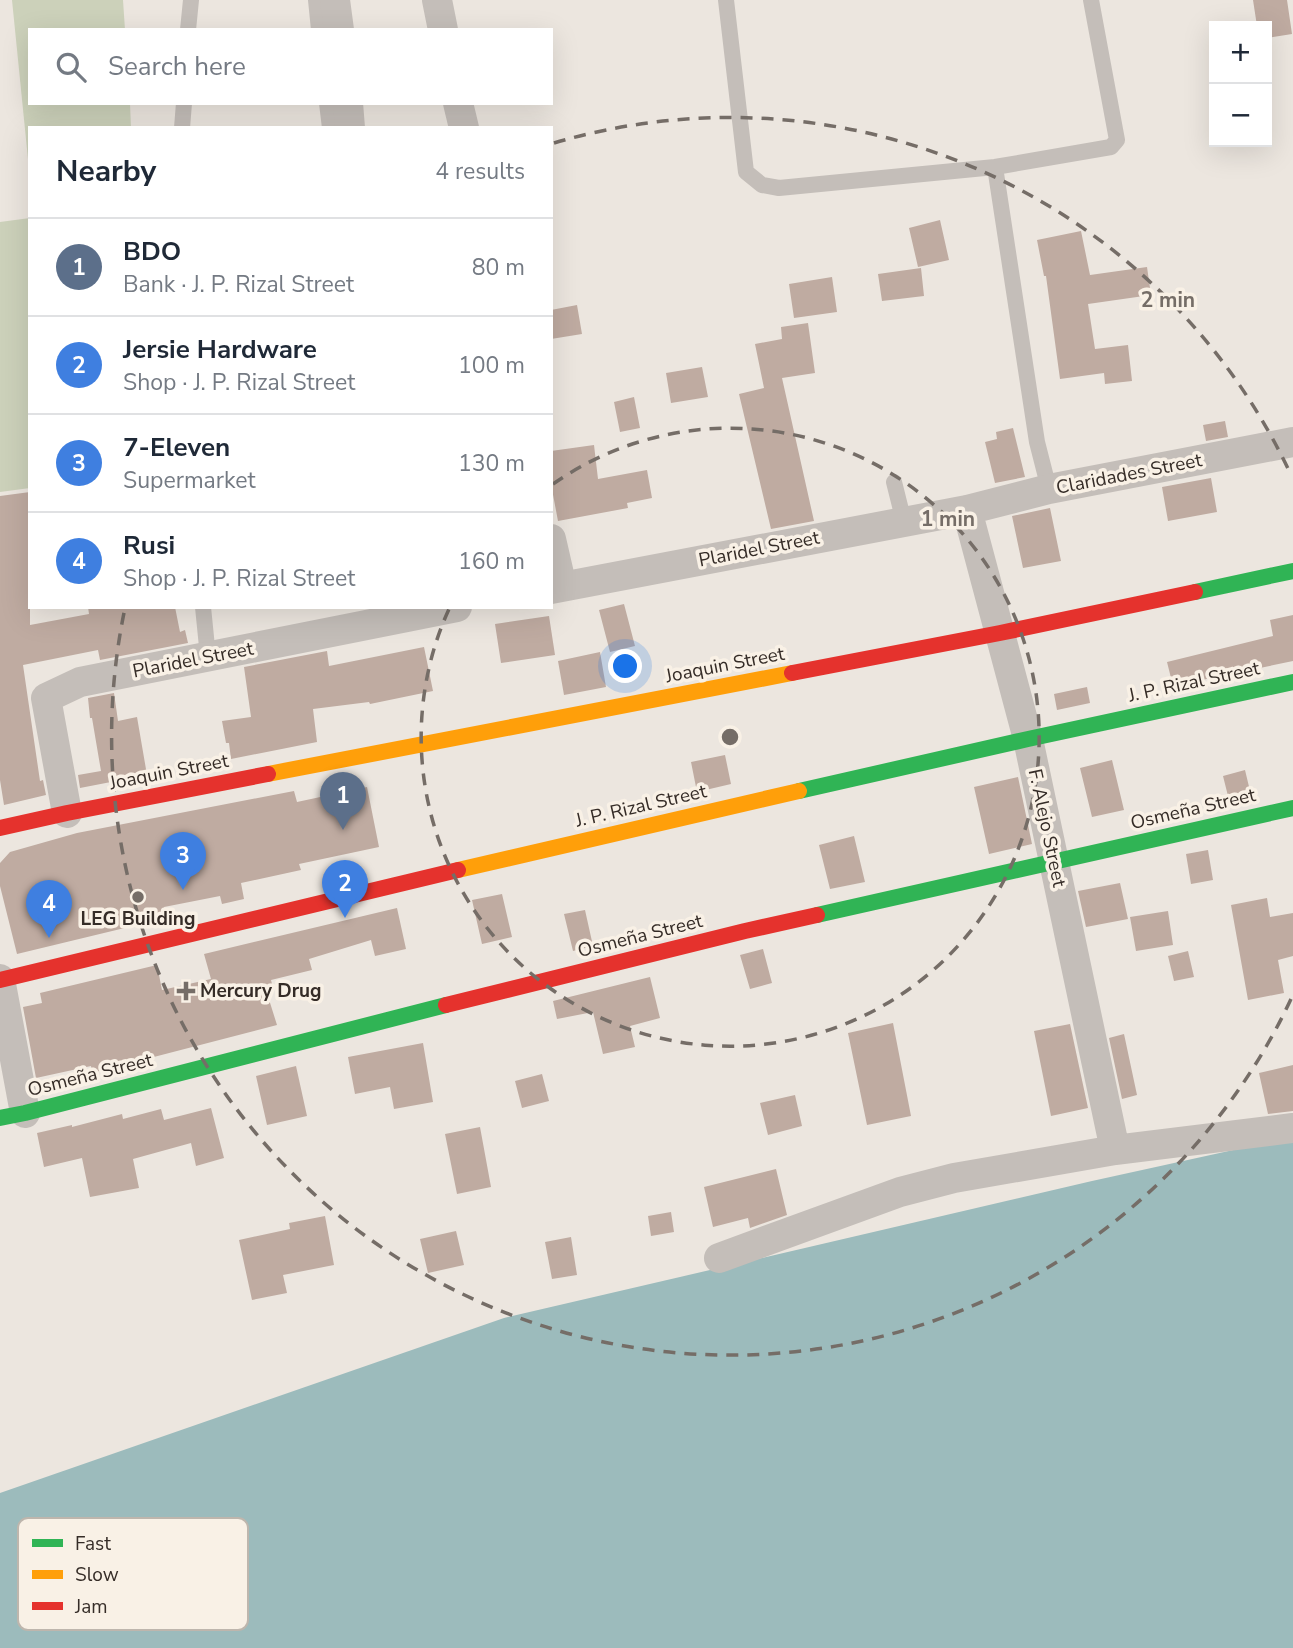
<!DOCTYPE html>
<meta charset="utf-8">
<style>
:root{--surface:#fff;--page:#f2f2f3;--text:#1f2937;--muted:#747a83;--line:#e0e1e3;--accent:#111827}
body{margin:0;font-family:"Nunito Sans",sans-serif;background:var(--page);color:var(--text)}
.controls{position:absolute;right:21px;top:21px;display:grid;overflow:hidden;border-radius:0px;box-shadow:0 7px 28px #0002}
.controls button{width:63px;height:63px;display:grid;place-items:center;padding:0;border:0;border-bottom:2px solid var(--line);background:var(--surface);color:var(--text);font:35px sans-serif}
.you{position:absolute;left:626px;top:667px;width:24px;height:24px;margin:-18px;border:5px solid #fff;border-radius:50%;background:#1a73e8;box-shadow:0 0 0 10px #1a73e833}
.badge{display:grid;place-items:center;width:46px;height:46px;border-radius:50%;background:var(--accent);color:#fff;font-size:23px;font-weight:700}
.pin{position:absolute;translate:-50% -58px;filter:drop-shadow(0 2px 4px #0008)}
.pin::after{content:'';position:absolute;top:37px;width:24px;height:21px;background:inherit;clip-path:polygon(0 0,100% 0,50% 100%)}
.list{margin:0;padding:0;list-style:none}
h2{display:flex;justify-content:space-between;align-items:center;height:91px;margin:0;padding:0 28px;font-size:30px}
h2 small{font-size:23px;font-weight:400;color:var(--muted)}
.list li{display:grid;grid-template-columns:46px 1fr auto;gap:21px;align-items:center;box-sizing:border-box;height:98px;padding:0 28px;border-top:2px solid var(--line)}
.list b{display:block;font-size:26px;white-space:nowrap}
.list p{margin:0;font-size:23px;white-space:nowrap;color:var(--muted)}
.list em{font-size:23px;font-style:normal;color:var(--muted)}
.icon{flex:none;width:38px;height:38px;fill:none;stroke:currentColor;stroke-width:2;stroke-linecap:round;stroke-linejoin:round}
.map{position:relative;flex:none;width:1293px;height:1648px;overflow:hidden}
.search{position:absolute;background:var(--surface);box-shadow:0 7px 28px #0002;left:28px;top:28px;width:525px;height:77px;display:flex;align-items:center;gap:18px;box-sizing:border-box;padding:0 24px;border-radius:0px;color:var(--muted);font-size:26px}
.panel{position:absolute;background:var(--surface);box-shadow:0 7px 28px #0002;left:28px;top:126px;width:525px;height:483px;border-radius:0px}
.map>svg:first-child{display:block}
</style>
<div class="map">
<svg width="1293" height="1648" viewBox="0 0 1293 1648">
<rect width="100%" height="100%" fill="#ece6df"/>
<path fill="#ccd1ba" d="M12,0H123L125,30H30V103H130L131,128H30V179Z
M30,218V488L0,492V222Z"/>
<path fill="#9cbbbc" d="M1293,1137V1648H0V1493L504,1318L1092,1181Z"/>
<path fill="#bfaba1" d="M1253,0H1287L1292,34L1267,38V26H1257Z
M940,220L949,260L918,267L909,228Z
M1081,231L1090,275L1147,267L1151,295L1088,304L1095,349L1128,345L1132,381L1105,384L1104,373L1060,379L1046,276H1044L1037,240Z
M921,268L924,296L882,301L878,274Z
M832,277L837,312L794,318L789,284Z
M577,305L582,334L551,339V310Z
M808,323L815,373L782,378L814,521L771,529L739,394L764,388L755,344L782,339L781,327Z
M702,367L708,397L671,403L666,373Z
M634,397L640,428L620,432L614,402Z
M1225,421L1228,437L1206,441L1203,425Z
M1013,428L1025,477L995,483L985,442L997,439L996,432Z
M594,445L598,479L647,470L652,498L627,503L628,508L558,521L551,484V451Z
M1211,478L1217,512L1168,521L1162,487Z
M30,492V625L89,614L88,607H175L180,632L185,630L188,643L100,660L98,650L23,665L40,781L43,780L46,795L4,805L0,780V496Z
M1050,508L1061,561L1023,568L1012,516Z
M624,604L635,646L610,652L599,610Z
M1293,615V661L1173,686L1167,662L1273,636L1270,620Z
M549,616L555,655L501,663L495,624Z
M424,647L433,691L370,704L369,702L313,709L317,742L231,759L229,743H226L222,721L251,717L244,667L327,651L329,666Z
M600,652L606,687L564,695L558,661Z
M1087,687L1090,703L1057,710L1054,694Z
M114,693L118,721L137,717L147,775L80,788L78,775L101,771L92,718H90L88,698Z
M725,755L731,784L697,792L691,762Z
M1112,760L1124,810L1092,817L1080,768Z
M1245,770L1251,795L1229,800L1223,776Z
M1018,777L1032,844L989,854L974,787Z
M367,787L379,847L299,864L301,870L241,883L244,899L222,904L220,896L164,907L166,918L17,954L0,886V863L10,852L77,833L294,791L297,802Z
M854,836L865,882L830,889L819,845Z
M1208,850L1213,880L1191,884L1186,854Z
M1120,883L1128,919L1086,927L1078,891Z
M502,894L512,937L482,944L472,900Z
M1267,898L1270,917L1293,913V956L1278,960L1284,993L1248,1000L1231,905Z
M397,908L406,949L375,956L371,940L309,959L312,970L271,980L273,988L266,990L277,1025L92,1073L91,1066L36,1078L23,1007L42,1003L40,993L157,965L162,990L211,979L204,954Z
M585,910L593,946L573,951L564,914Z
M1168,911L1173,945L1136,951L1130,917Z
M763,949L772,983L750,989L740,955Z
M1188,951L1194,977L1174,981L1168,956Z
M650,977L660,1018L630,1026L635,1047L603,1054L593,1012L557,1019L553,1001Z
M893,1023L911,1116L867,1125L848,1033Z
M1070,1024L1088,1108L1051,1116L1034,1031Z
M1124,1034L1137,1095L1122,1099L1109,1038Z
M423,1043L433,1102L394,1109L390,1087L355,1094L348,1057Z
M1293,1065V1111L1268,1114L1259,1073Z
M296,1066L307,1116L267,1125L256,1076Z
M542,1074L549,1101L522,1108L515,1081Z
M795,1095L802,1126L768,1135L760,1103Z
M211,1108L224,1158L196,1166L191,1143L133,1159L139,1188L90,1197L82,1158L44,1167L37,1133L72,1125V1127L122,1114L123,1119L161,1109L164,1120Z
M480,1127L491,1187L457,1194L445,1134Z
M776,1169L787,1215L750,1228L748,1218L713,1227L704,1187Z
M671,1212L674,1232L651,1236L648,1216Z
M325,1216L334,1265L283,1275L287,1293L252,1300L239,1240L290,1229L289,1223Z
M456,1231L464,1265L428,1273L420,1239Z
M571,1237L577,1275L552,1279L545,1242Z"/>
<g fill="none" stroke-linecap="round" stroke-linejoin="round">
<path stroke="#c4beb9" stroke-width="16" d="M316,0L319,30
M726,0L746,172L762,185L779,188L995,167L1111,147L1117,140L1091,0
M188,30L191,0
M327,103L330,128
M182,128L184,103
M995,167L1037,442L1049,489
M894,482L904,522
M203,607L208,657"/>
<path stroke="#c4beb9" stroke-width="30" d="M335,0L339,30
M437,0L443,30
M348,103L350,128
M458,103L464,128
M967,510L1028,739L1115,1150
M551,539L562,587
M551,589L967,510L1049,489L1293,442
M67,813L46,698L80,682L457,607
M0,979L25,1113
M719,1258L900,1192L954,1178L1115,1150L1293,1128"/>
<path stroke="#30b455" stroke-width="16" d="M1195,592L1293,571
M799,791L1028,739L1293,682
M817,915L1293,808
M0,1118L25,1113L446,1005"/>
<path stroke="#ff9f0a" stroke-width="16" d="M268,774L792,673
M458,870L799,791"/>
<path stroke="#e5322d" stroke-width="16" d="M792,673L1000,633L1195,592
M0,828L67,813L268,774
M0,980L458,870
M446,1005L745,931L817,915"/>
</g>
<g fill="none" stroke="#756d67" stroke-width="3.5" stroke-dasharray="12 9">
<path d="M553 484A309 309 0 1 1 449 609"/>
<path d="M1291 999A619 619 0 0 1 125 608M554 143A619 619 0 0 1 1291 475"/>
</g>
<g fill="#756d67" stroke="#f9f1e6" stroke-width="2.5">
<circle cx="138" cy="897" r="7"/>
<path d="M182.5 980.5h7v7h7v7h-7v7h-7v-7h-7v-7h7z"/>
</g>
<g text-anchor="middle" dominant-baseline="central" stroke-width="7" stroke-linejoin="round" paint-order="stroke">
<g font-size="19" fill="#352c27" stroke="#f9f1e6">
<text transform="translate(1129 474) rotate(-11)">Claridades Street</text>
<text transform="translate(759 549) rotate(-11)">Plaridel Street</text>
<text transform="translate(193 660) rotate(-11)">Plaridel Street</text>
<text transform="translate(725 665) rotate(-11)">Joaquin Street</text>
<text transform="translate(1194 682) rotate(-12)">J. P. Rizal Street</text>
<text transform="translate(169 772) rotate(-11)">Joaquin Street</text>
<text transform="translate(641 806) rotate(-13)">J. P. Rizal Street</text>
<text transform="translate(1193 809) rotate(-13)">Osmeña Street</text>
<text transform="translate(1047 828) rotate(78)">F. Alejo Street</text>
<text transform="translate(640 936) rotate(-14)">Osmeña Street</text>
<text transform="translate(90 1075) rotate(-14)">Osmeña Street</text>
</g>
<g font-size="19" font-weight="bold" fill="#352c27" stroke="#f9f1e6">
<text x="138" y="919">LEG Building</text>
<text x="200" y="991" text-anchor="start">Mercury Drug</text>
</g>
</g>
<rect x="18" y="1518" width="230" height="112" rx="10" fill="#f9f1e6" stroke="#beb6ad" stroke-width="2"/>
<rect x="32" y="1539" width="31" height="8" fill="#30b455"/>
<rect x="32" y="1570" width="31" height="9" fill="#ff9f0a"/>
<rect x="32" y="1602" width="31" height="8" fill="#e5322d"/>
<g font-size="19" fill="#352c27">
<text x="75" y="1550">Fast</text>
<text x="75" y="1581">Slow</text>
<text x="75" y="1613">Jam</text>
</g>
<circle cx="730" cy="737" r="10" fill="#756d67" stroke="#f9f1e6" stroke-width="3.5"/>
<g font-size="21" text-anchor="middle" font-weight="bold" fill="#756d67" stroke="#f9f1e6" stroke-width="7" stroke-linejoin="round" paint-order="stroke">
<text x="1168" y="307">2 min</text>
<text x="948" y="526">1 min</text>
</g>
</svg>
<div class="controls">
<button>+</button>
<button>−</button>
</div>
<div class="you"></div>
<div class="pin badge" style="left:343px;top:830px;background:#5c6f8a">1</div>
<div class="pin badge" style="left:345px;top:918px;background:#3f7fe0">2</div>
<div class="pin badge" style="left:183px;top:890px;background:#3f7fe0">3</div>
<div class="pin badge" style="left:49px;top:938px;background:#3f7fe0">4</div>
<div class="search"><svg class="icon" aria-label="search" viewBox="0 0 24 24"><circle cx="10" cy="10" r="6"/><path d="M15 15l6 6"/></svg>Search here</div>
<section class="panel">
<h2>Nearby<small>4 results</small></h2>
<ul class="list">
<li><span class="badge" style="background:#5c6f8a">1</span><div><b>BDO</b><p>Bank · J. P. Rizal Street</p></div><em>80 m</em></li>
<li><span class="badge" style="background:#3f7fe0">2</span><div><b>Jersie Hardware</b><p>Shop · J. P. Rizal Street</p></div><em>100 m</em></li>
<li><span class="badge" style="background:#3f7fe0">3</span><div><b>7-Eleven</b><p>Supermarket</p></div><em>130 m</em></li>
<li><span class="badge" style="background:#3f7fe0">4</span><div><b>Rusi</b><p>Shop · J. P. Rizal Street</p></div><em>160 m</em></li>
</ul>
</section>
</div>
